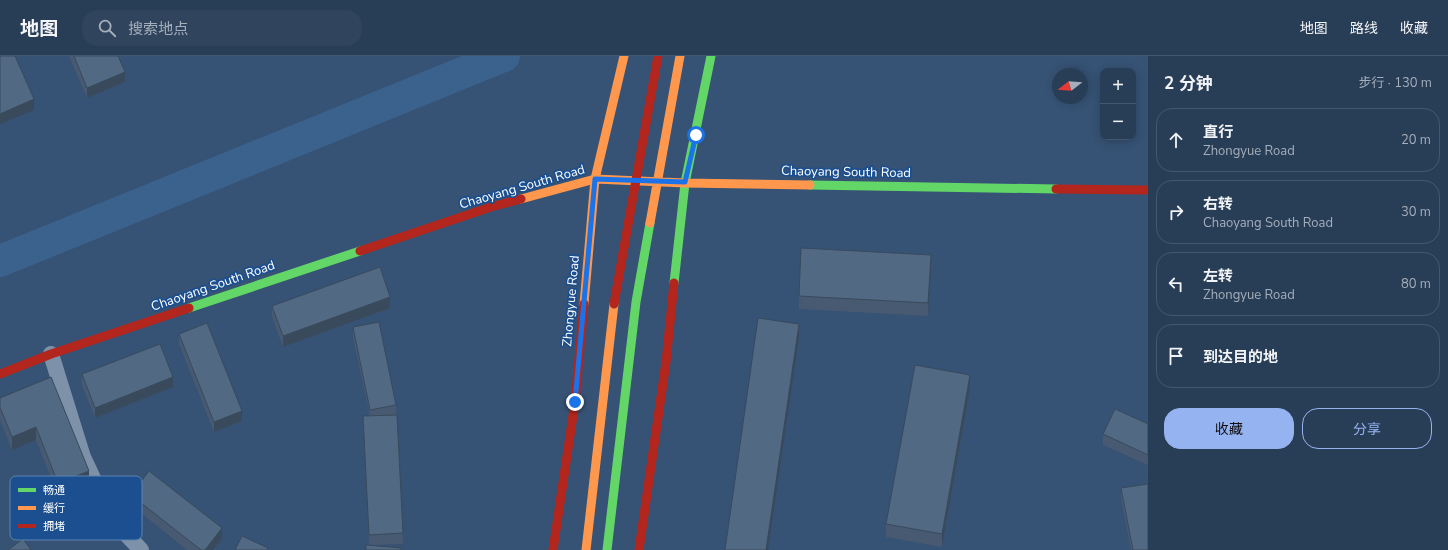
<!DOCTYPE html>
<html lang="zh">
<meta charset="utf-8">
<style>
:root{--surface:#283e57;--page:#30455d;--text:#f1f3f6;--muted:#a5aeba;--line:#44576d;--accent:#95b2f1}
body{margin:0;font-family:"Nunito Sans","Noto Sans SC",sans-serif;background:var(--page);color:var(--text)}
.controls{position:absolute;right:12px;top:12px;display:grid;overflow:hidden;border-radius:8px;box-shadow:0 2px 10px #0003}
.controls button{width:36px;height:36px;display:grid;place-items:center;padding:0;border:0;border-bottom:1px solid var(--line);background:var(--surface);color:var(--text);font:20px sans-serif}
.compass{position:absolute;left:1052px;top:12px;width:36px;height:36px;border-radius:50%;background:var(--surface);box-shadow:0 2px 10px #0003;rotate:253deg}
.stop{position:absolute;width:12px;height:12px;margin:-9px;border:3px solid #1a73e8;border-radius:50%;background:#fff}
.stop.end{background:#1a73e8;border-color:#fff;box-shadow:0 1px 4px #0008}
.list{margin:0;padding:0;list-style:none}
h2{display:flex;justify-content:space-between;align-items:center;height:52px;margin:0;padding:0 16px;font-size:17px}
h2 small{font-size:13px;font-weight:400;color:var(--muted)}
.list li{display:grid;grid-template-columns:26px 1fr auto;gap:12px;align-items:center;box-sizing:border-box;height:64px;margin:0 8px 8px;padding:0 8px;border:1px solid var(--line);border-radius:16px}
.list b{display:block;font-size:15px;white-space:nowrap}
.list p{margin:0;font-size:13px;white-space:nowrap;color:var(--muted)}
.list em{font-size:13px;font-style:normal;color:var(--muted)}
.actions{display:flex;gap:8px;padding:12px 16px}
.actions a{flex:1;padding:9px 0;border:1px solid var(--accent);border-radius:16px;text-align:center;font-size:14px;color:var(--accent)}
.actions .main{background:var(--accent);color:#111}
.icon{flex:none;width:22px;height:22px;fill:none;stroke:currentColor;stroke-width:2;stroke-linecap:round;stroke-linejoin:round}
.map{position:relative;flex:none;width:1148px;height:494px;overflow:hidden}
header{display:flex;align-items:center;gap:24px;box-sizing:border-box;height:56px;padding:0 20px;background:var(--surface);border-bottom:1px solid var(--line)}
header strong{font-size:19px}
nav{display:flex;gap:22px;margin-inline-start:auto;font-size:14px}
.search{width:280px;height:36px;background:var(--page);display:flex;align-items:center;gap:10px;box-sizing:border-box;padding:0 14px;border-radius:16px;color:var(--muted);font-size:15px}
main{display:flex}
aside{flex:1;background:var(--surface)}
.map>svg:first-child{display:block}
</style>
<header>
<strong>地图</strong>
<div class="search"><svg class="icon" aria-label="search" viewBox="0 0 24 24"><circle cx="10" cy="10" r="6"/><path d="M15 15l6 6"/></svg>搜索地点</div>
<nav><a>地图</a><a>路线</a><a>收藏</a></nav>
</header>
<main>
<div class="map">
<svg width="1148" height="494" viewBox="0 0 1148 494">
<rect width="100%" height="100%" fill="#365274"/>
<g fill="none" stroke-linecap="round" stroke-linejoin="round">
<path stroke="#3b618d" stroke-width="32" d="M0,205L504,0"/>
<path stroke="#7d92a8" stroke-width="16" d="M51,298L83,401L112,463L141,494"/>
<path stroke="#63d668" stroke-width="9" d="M810,129L1056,133
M674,227L685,127L711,0
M189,252L360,195
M607,494L636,246L650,167"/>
<path stroke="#ff974d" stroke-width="9" d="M521,143L595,123L685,127L810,129
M650,167L680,0
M584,248L595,123L624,0
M586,494L614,248"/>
<path stroke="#b3261e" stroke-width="9" d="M1056,133L1148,134
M360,195L491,151L521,143
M614,248L658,0
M0,318L51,298L189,252
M553,494L575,346L584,248
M639,494L666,306L674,227"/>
</g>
<path fill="#475a72" d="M69,0H118L125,26L87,42Z
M931,212L928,260L799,253V240Z
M272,250L390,252L283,291L272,261Z
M353,271L396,349L403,488L369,489L363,360H370L353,282Z
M179,278L242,365L214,376L179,288Z
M82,318L173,331L95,362L82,329Z
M51,321L89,428L58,440L36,384L12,394L0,364V342Z
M970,332L942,491L886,481V468Z
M1148,368V409L1103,389V378Z
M1121,432L1148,494H1131L1121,443Z
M131,439L222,483L213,494H187L131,449Z"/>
<path fill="#394a5c" d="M125,16V26L87,42V32Z
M34,43V54L0,68V58Z
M931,199V212L928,260V247Z
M390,241V252L283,291V280Z
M799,268V281L768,494H766Z
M970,319V332L942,491V478Z
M173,321V331L95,362V352Z
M242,355V365L214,376V366Z
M36,371V384L12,394V381Z
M89,415V428L58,440V427Z
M222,472V483L213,494H205Z"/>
<path fill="#526984" stroke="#394a5c" d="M0,0H15L34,43L0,58Z
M74,0H118L125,16L87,32Z
M801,192L931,199L928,247L799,240Z
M380,211L390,241L283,280L272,250Z
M758,262L799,268L766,494H725Z
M379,266L396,349L370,354L353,271Z
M207,267L242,355L214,366L179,278Z
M160,288L173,321L95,352L82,318Z
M915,309L970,319L942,478L886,468Z
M51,321L89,415L58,427L36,371L12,381L0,351V342Z
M1115,353L1148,368V399L1103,378Z
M397,359L403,477L369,479L363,360Z
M149,415L222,472L205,494H201L131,439Z
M1148,428V494H1133L1121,432Z
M242,480L268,492L267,494H235Z
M23,483L31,494H8Z
M366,489L401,492V494H366Z"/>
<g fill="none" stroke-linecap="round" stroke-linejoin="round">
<path stroke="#1a73e8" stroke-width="5" d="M575,346L595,123L685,126L696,79"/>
</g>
<g text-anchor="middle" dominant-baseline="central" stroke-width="3.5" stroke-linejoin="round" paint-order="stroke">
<g font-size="13" fill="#fff" stroke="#1b4f8f">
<text transform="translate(846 116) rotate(1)">Chaoyang South Road</text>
<text transform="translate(522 131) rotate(-16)">Chaoyang South Road</text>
<text transform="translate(213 230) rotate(-19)">Chaoyang South Road</text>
<text transform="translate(571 245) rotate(-85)">Zhongyue Road</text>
</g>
</g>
<rect x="10" y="420" width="132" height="64" rx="6" fill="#1b4f8f" stroke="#5f84b1" stroke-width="1"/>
<rect x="18" y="432" width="18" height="4" fill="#63d668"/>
<rect x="18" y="450" width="18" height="4" fill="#ff974d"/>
<rect x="18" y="468" width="18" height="4" fill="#b3261e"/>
<g font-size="11" fill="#fff">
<text x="43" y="438">畅通</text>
<text x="43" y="456">缓行</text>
<text x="43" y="474">拥堵</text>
</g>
</svg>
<div class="controls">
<button>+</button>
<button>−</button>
</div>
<svg class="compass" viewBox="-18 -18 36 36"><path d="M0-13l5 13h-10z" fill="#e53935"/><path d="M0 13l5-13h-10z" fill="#a5aeba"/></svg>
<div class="stop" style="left:696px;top:79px"></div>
<div class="stop end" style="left:575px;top:346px"></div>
</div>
<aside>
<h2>2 分钟<small>步行 · 130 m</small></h2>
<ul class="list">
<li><svg class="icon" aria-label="ahead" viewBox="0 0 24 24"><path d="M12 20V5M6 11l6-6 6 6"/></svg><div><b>直行</b><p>Zhongyue Road</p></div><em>20 m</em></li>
<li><svg class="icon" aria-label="right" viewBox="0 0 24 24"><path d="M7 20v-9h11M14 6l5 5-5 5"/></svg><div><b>右转</b><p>Chaoyang South Road</p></div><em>30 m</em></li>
<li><svg class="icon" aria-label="left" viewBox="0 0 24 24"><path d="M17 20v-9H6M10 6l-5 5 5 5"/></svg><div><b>左转</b><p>Zhongyue Road</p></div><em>80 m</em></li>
<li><svg class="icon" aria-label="arrive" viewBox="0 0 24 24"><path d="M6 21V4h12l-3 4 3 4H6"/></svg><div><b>到达目的地</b></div></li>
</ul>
<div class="actions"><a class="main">收藏</a><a>分享</a></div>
</aside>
</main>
